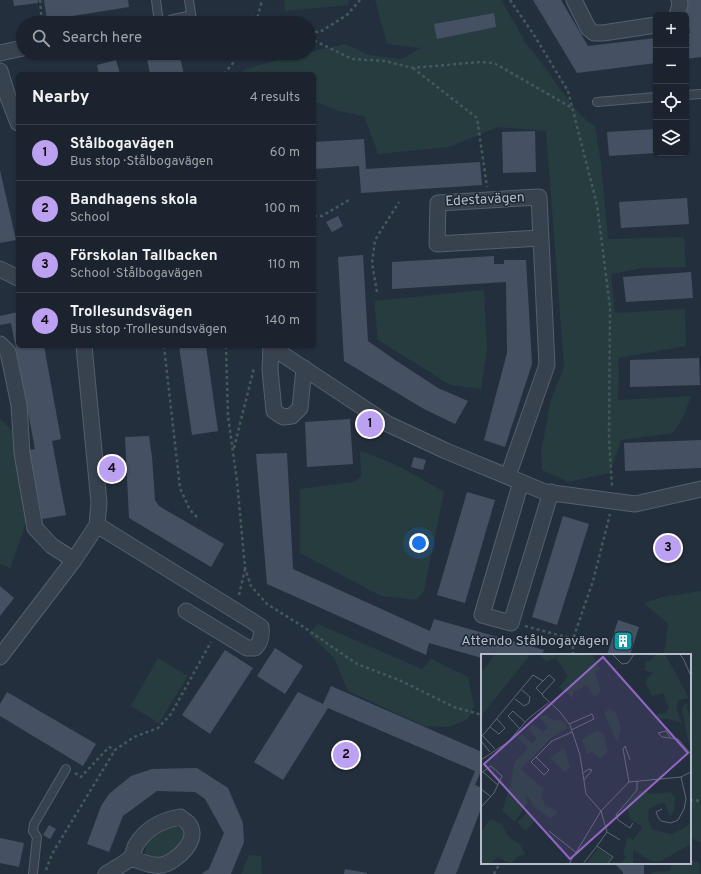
<!DOCTYPE html>
<meta charset="utf-8">
<style>
:root{--surface:#1b232e;--page:#282f3a;--text:#f1f3f6;--muted:#a0a4aa;--line:#39404a;--accent:#bca0f2}
body{margin:0;font-family:Overpass,sans-serif;background:var(--page);color:var(--text)}
.controls{position:absolute;right:12px;top:12px;display:grid;overflow:hidden;border-radius:6px;box-shadow:0 1px 3px #0004}
.controls button{width:36px;height:36px;display:grid;place-items:center;padding:0;border:0;border-bottom:1px solid var(--line);background:var(--surface);color:var(--text);font:20px sans-serif}
.you{position:absolute;left:419px;top:543px;width:14px;height:14px;margin:-10px;border:3px solid #fff;border-radius:50%;background:#1a73e8;box-shadow:0 0 0 6px #1a73e833}
.badge{display:grid;place-items:center;width:26px;height:26px;border-radius:50%;background:var(--accent);color:#111;font-size:13px;font-weight:700}
.pin{position:absolute;translate:-50% -50%;border:2px solid #fff;box-shadow:0 1px 4px #0006}
.list{margin:0;padding:0;list-style:none}
h2{display:flex;justify-content:space-between;align-items:center;height:52px;margin:0;padding:0 16px;font-size:17px}
h2 small{font-size:13px;font-weight:400;color:var(--muted)}
.list li{display:grid;grid-template-columns:26px 1fr auto;gap:12px;align-items:center;box-sizing:border-box;height:56px;padding:0 16px;border-top:1px solid var(--line)}
.list b{display:block;font-size:15px;white-space:nowrap}
.list p{margin:0;font-size:13px;white-space:nowrap;color:var(--muted)}
.list em{font-size:13px;font-style:normal;color:var(--muted)}
.icon{flex:none;width:22px;height:22px;fill:none;stroke:currentColor;stroke-width:2;stroke-linecap:round;stroke-linejoin:round}
.map{position:relative;flex:none;width:701px;height:874px;overflow:hidden}
.search{position:absolute;background:var(--surface);box-shadow:0 1px 3px #0004;left:16px;top:16px;width:300px;height:44px;display:flex;align-items:center;gap:10px;box-sizing:border-box;padding:0 14px;border-radius:22px;color:var(--muted);font-size:15px}
.panel{position:absolute;background:var(--surface);box-shadow:0 1px 3px #0004;left:16px;top:72px;width:300px;height:276px;border-radius:6px}
.map>svg:first-child{display:block}
</style>
<div class="map">
<svg width="701" height="874" viewBox="0 0 701 874">
<rect width="100%" height="100%" fill="#242f3e"/>
<path fill="#263c3f" d="M284,0H348L349,5L285,11Z
M375,0H501L524,39H522C544,62 559,91 580,114C584,119 590,123 595,126L601,163L608,239L684,237L686,267L643,268L611,274L615,313L685,309L686,346L618,358L619,373L618,400L691,396L684,416L673,433L621,440L610,473L568,482L542,470L541,452L551,399L564,367L546,131L498,127L449,147L378,154L364,116L338,111L314,101V74H242L243,70L281,59L345,44L369,55L401,59L421,48L387,44Z
M484,290L487,349L481,389L450,385L378,340L374,301Z
M0,419L12,430L26,486L25,526L10,568L0,564Z
M360,451C389,460 418,476 444,492L424,591L416,600L381,596L300,553V489L354,482L361,477Z
M701,591V843L690,837V655H663L665,647L668,624L644,603L663,597Z
M318,624L422,669L431,659L468,677L474,706L468,719L449,727L424,726L348,691L334,658L309,634Z
M158,658L188,676L159,723L131,706Z
M174,825L187,830L188,835L176,854L151,860L145,853C148,832 156,832 174,825Z
M249,855L261,856L262,874H241Z
M690,859L699,863L700,874H652V872L670,871L672,863H690Z"/>
<path fill="#455162" d="M13,0H38V3L14,6Z
M44,0H128L129,7L47,20Z
M533,0H561L588,46L656,38V63L577,73Z
M685,0H701V57L686,59V34L690,33Z
M494,13L496,27L437,39L434,24Z
M151,53H179L184,74H150L146,54Z
M116,60L120,74H99L97,65Z
M656,129V153L609,156L607,132Z
M535,131L536,172L503,173L502,132Z
M364,139L366,169L480,162L482,185L361,193L359,166L314,169V142Z
M0,170L16,240L0,243Z
M687,198L689,224L621,228L619,202Z
M338,216L343,226L332,232L326,222Z
M363,255L368,341L395,360L438,388L468,401L455,424L424,409L344,361L338,257Z
M494,256V264H504V260H526L532,364L505,447L484,440L507,353L506,282L392,289V262Z
M691,272L693,298L626,302L623,277Z
M18,312V346H44L61,439L52,441L66,515L42,519L29,450L35,449L11,323L0,325V316Z
M179,346H206L218,431L192,435Z
M699,358L700,385L630,387V360Z
M350,419L353,464L307,467L305,422Z
M149,436L152,457L155,500L159,506L224,544L211,567L129,518L125,437Z
M701,440V468L625,471L624,443Z
M287,453L293,569L430,631L434,619L544,650L542,655H482V658L429,643L426,655L267,584L256,454Z
M414,457L426,460L423,470L411,467Z
M467,492L495,500L465,603L437,595Z
M563,516L589,524L557,625L532,617Z
M0,586L14,598L0,616Z
M618,620L639,627L630,655H607Z
M275,648L303,666L285,694L257,676Z
M225,650L253,668L210,734L182,715Z
M331,686L482,752V769L475,785L482,788V806L456,874H434L475,771L328,708L283,780L254,762L298,692L323,704Z
M7,692L96,744L83,766L0,716V704Z
M197,768L228,788L243,823L244,842L231,874H201L209,869L224,833L205,799L195,792L157,791L123,816L109,852L87,844L101,806L109,794L131,776L152,769Z
M49,825L56,829L50,839L43,835Z
M0,838L24,843L19,867L0,863Z
M614,863H666V865L644,864V874H623V872Z
M345,869L367,873V874H344Z"/>
<g fill="none" stroke-linecap="round" stroke-linejoin="round">
<defs>
<path id="service" d="M156,0L159,23
M189,19L191,13L189,0
M686,95L701,94
M597,102L656,97
M33,874L37,837L33,831L34,824L66,769"/>
<path id="minor" d="M574,0L588,28L594,33H603L656,25
M677,15L680,4L679,0
M172,23L189,19
M0,53L23,48
M0,71L8,97L18,123
M0,269L18,278
M0,344L8,352L19,405L22,453L35,528L52,546L74,560
M270,346L388,424L446,451L545,492L635,504L701,489
M271,346L270,370L274,411L283,417L292,416L300,408L304,368
M508,476L547,365L539,197L438,203L437,244L540,238
M521,482L482,615L511,623L551,492
M97,525L252,621L261,627C262,636 261,642 255,648H247L186,611
M0,657L74,560L88,539L97,525L99,503L84,346
M106,874C112,870 128,862 132,856C134,853 134,848 136,845C146,828 163,820 180,817C183,819 186,821 188,823C202,839 176,862 162,865C152,867 140,861 131,858"/>
</defs>
<use href="#service" stroke="#565f6c" stroke-width="10"/>
<use href="#minor" stroke="#565f6c" stroke-width="17"/>
<path stroke="#44595c" stroke-width="2.5" stroke-dasharray="3 3" stroke-linecap="butt" d="M40,0L42,23
M510,0L534,35L568,91L597,205L610,307L609,439L612,486
M203,19L252,17L269,23
M256,23L262,0
M309,32H320L347,15L360,0
M309,38L352,59L385,61L413,68L479,62L494,63L572,108
M413,68L477,118L487,187
M224,74L237,58L240,53
M314,216H322L349,200
M377,292L372,263L375,240L399,202
M164,346L180,488L190,510L198,518
M226,346L228,416L237,481L245,568L251,586L267,604L302,626L357,664L399,680L454,707L482,715
M234,448L254,368
M239,595L245,569
M525,626L573,639
M573,655V639L593,581L610,514
M75,773L81,777L109,747L115,750
M690,800L701,801
M46,870L52,854L115,750L134,737L158,728L171,714L211,642
M494,874L500,863"/>
<use href="#service" stroke="#38414e" stroke-width="8"/>
<use href="#minor" stroke="#38414e" stroke-width="15"/>
</g>
<defs>
<symbol id="building-square" viewBox="-11 -11 22 22"><rect x="-9" y="-9" width="18" height="18" rx="4" fill="#0f9aa8" stroke="#1d2633"/><path d="M-4-6H4V6H1V3H-1V6H-4ZM-2.5-4.3h1.7v1.8h-1.7ZM.8-4.3h1.7v1.8H.8ZM-2.5-1h1.7V.8h-1.7ZM.8-1h1.7V.8H.8Z" fill="#fff"/></symbol>
</defs>
<g fill-rule="evenodd">
<use href="#building-square" x="612" y="630" width="22" height="22"/>
</g>
<g text-anchor="middle" dominant-baseline="central" stroke-width="3" stroke-linejoin="round" paint-order="stroke">
<g font-size="14" fill="#b4bcc9" stroke="#1d2633">
<text transform="translate(485 200) rotate(-3)">Edestavägen</text>
</g>
<g font-size="14" fill="#b4bcc9" stroke="#1d2633" text-anchor="end">
<text x="609" y="641">Attendo Stålbogavägen</text>
</g>
</g>
<g transform="translate(481 654)">
<rect width="210" height="210" fill="#242f3e"/>
<path d="M14,0H50L0,62V19ZM58,0H75V4L78,0H112L119,15L114,18L120,38L113,43L106,31L92,38V44L89,42L78,33L87,22L75,4L65,8ZM175,0H184L208,44L198,46L195,53L201,69L187,65H173L177,60L184,59L188,54L182,39L171,42L165,30L166,24L172,19L163,16L165,7H169ZM210,48L205,52L210,65V91L208,90L201,56L203,51ZM129,54L135,59L140,74L137,86H135L123,59ZM65,61L73,67L78,65L85,69L86,74L70,84L40,115L63,135L60,142L64,151L76,157L75,161L69,164L53,153L48,144L44,143L47,148L34,168L21,157L30,129L33,109L47,94L37,84L41,80L51,89L56,84L47,75L52,70L62,78L67,73L58,63ZM117,76L123,81L127,97L119,105L111,98L106,101L101,85ZM83,93L89,113L84,118L69,104ZM165,135L167,140L190,138L194,144L193,158L189,162L183,148L168,154L167,166L172,176L191,180L205,173L210,167V190L178,208L170,207L152,196V210H139L145,203L142,199L147,183L152,186L162,173L149,165L145,151L157,138ZM47,157L55,165L45,177L36,169ZM9,165L21,170L28,183L39,190L44,200L36,203L30,210L17,203L10,210H0V179ZM117,194L131,203L125,210H105Z" fill="#263c3f"/>
<path fill="none" stroke="#5e6776" stroke-width="1" d="M131,0L141,10L147,9L153,0M198,0L202,4L210,22M61,40L55,34L68,21L74,26L61,40L62,42L79,58L89,71L99,101L105,140L120,157L126,178L139,186M34,45L43,52L48,49L49,43L41,36M88,70L111,60L113,65L90,76M9,73L18,80L24,74L16,65M39,75L27,62L32,57L44,68M0,80L14,95M2,81L52,21L62,27M189,83L185,77L177,79L181,83L197,85L210,100M0,87L9,98M55,103L68,116L63,121L50,108L71,87L91,78M0,106L27,88L47,65L67,49M2,118L17,131M102,119L108,115L111,116L103,126M148,128L142,95L144,92L149,106M0,135L10,143M0,153L13,139L21,122L10,112L0,119M181,155L175,158L177,163L180,167L190,169L197,166L203,155L205,145L200,123M152,169L149,174L137,166L135,161L156,136V127M68,177L97,200M116,192L126,178M88,210L120,157L148,128L200,123L210,118M102,210L116,192L132,203L126,210"/>
<path fill="#9266c3" fill-opacity="0.15" stroke="#9266c3" stroke-width="2" d="M122,3L207,99L89,205L3,110Z"/>
<rect width="210" height="210" fill="none" stroke="#b4bcc9" stroke-width="2"/>
</g>
</svg>
<div class="controls">
<button>+</button>
<button>−</button>
<button><svg class="icon" aria-label="locate" viewBox="0 0 24 24"><circle cx="12" cy="12" r="6"/><path d="M12 2v4M12 18v4M2 12h4M18 12h4"/></svg></button>
<button><svg class="icon" aria-label="layers" viewBox="0 0 24 24"><path d="M12 4l9 5-9 5-9-5zM3 14l9 5 9-5"/></svg></button>
</div>
<div class="you"></div>
<div class="pin badge" style="left:370px;top:424px">1</div>
<div class="pin badge" style="left:346px;top:755px">2</div>
<div class="pin badge" style="left:668px;top:548px">3</div>
<div class="pin badge" style="left:112px;top:469px">4</div>
<div class="search"><svg class="icon" aria-label="search" viewBox="0 0 24 24"><circle cx="10" cy="10" r="6"/><path d="M15 15l6 6"/></svg>Search here</div>
<section class="panel">
<h2>Nearby<small>4 results</small></h2>
<ul class="list">
<li><span class="badge">1</span><div><b>Stålbogavägen</b><p>Bus stop · Stålbogavägen</p></div><em>60 m</em></li>
<li><span class="badge">2</span><div><b>Bandhagens skola</b><p>School</p></div><em>100 m</em></li>
<li><span class="badge">3</span><div><b>Förskolan Tallbacken</b><p>School · Stålbogavägen</p></div><em>110 m</em></li>
<li><span class="badge">4</span><div><b>Trollesundsvägen</b><p>Bus stop · Trollesundsvägen</p></div><em>140 m</em></li>
</ul>
</section>
</div>
